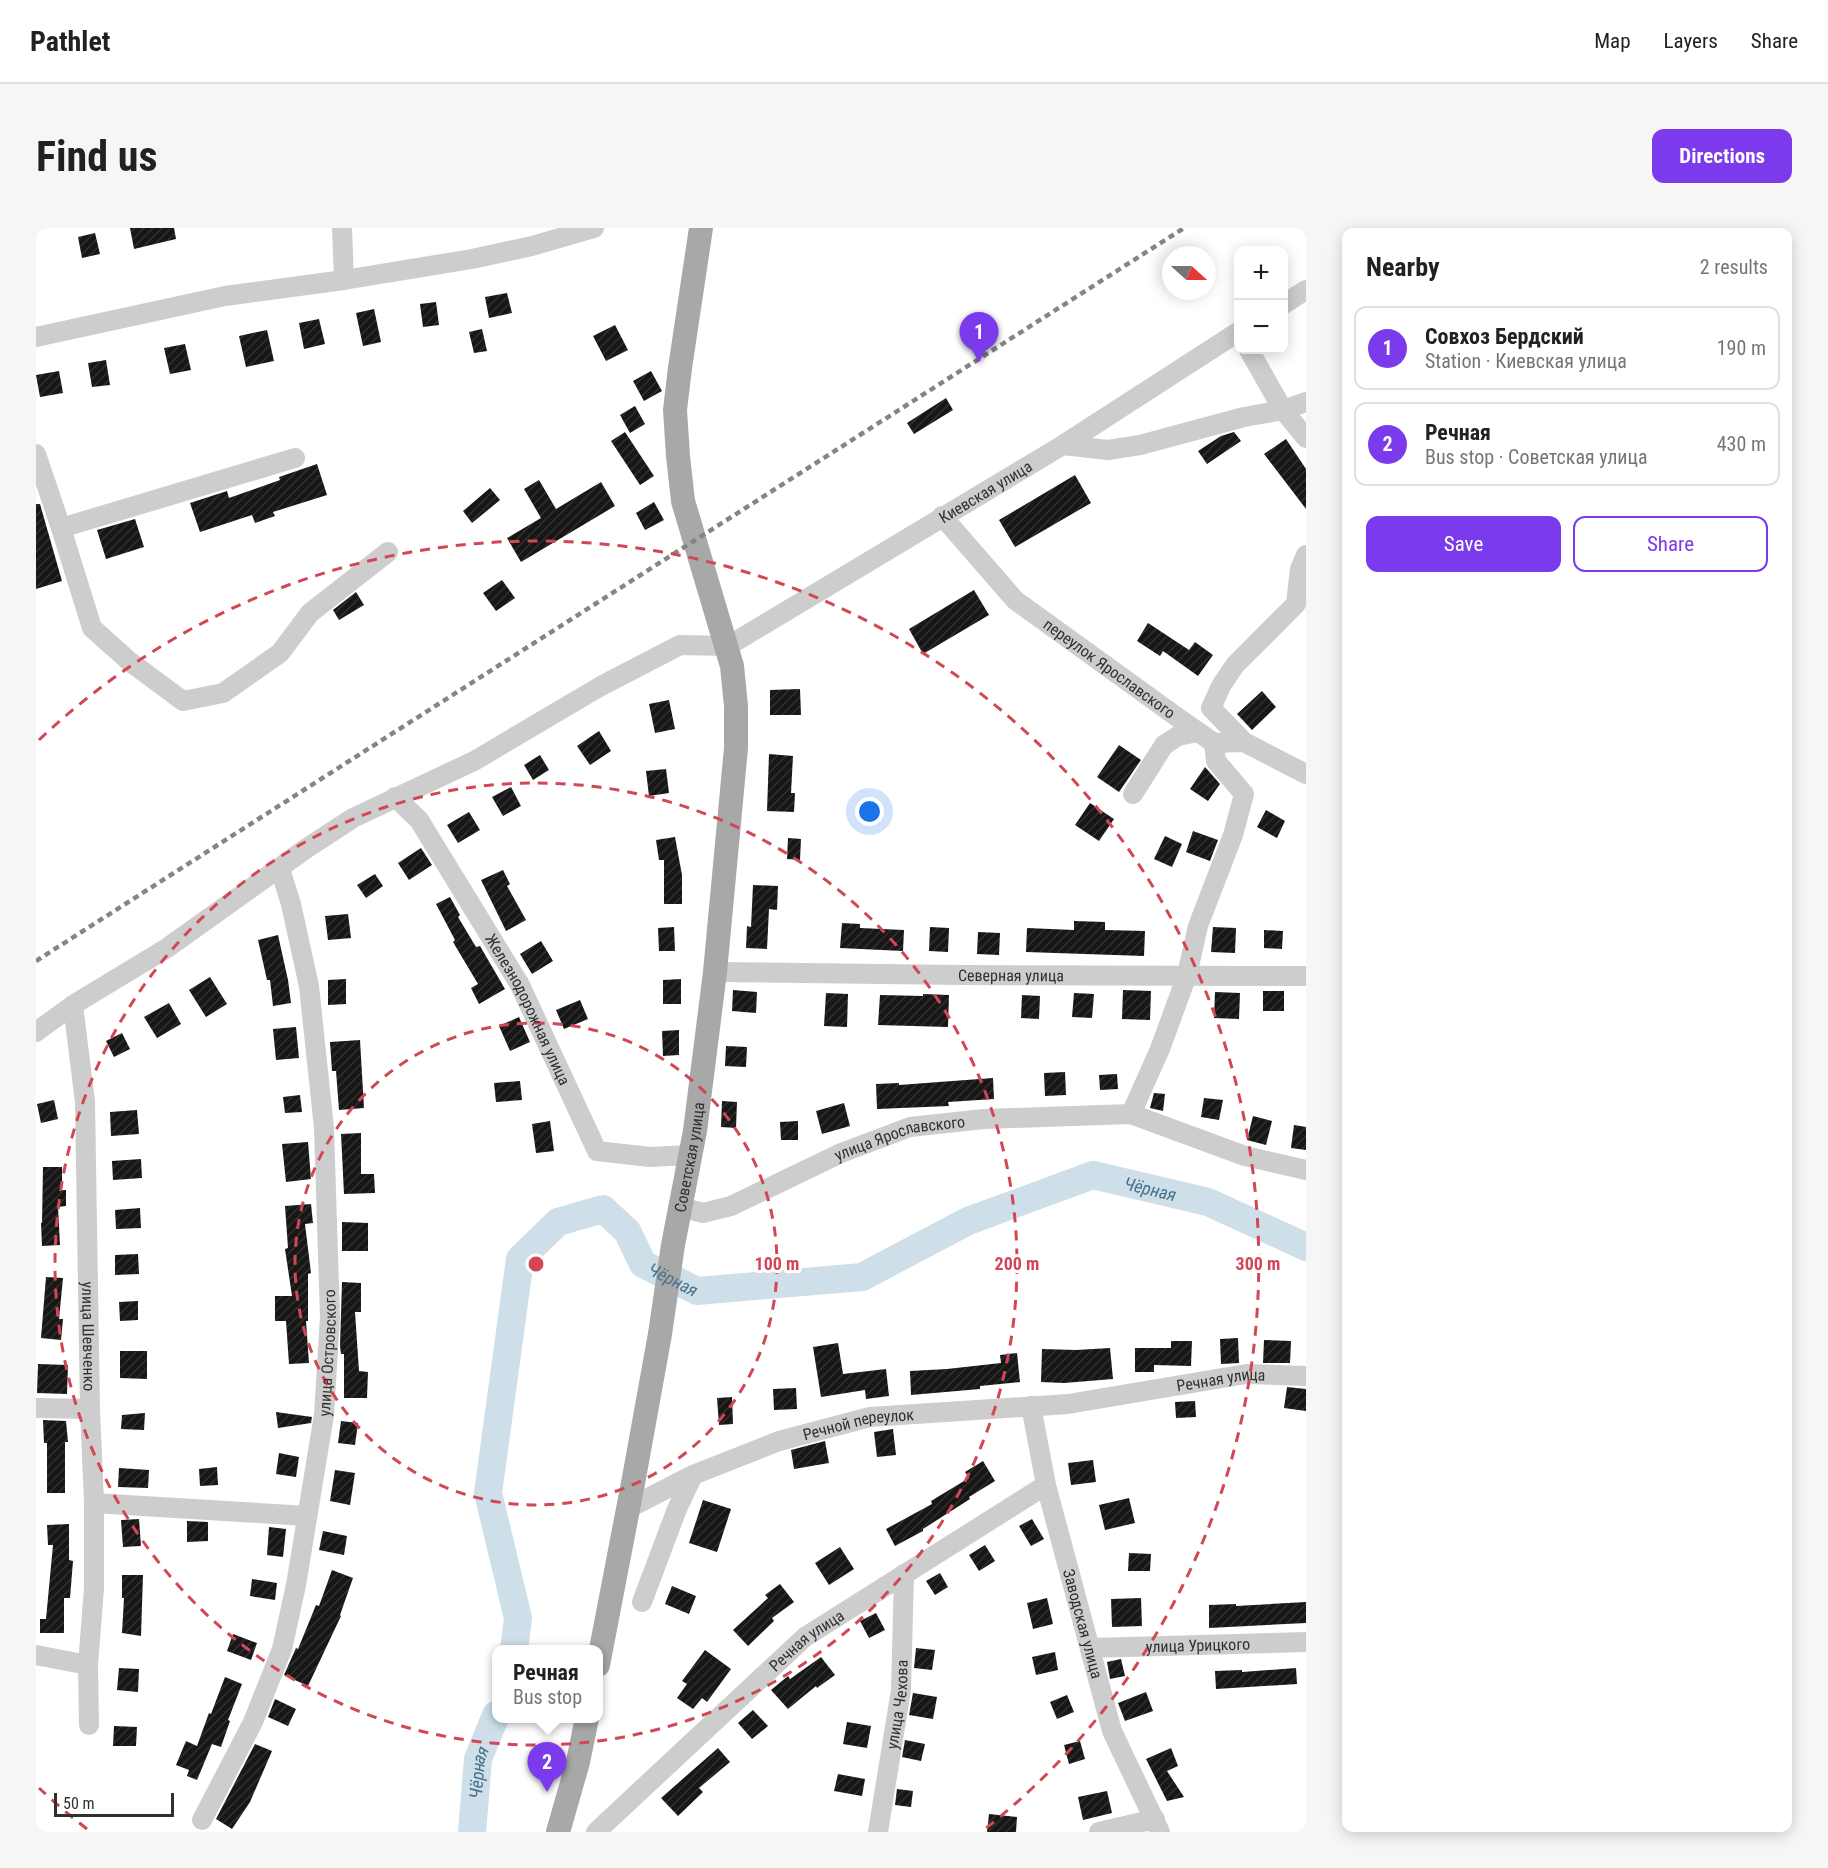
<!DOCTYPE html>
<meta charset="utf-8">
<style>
:root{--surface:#fff;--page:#f6f6f6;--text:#202124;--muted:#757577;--line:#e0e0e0;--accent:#7c3aed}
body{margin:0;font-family:"Roboto Condensed",sans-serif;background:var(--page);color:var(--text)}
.controls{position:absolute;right:18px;top:18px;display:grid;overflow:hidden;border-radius:12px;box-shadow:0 3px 15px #0003}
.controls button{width:54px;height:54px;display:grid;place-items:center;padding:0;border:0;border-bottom:2px solid var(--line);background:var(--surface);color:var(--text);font:30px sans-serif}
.compass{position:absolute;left:1126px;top:18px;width:54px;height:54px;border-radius:50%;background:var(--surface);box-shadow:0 3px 15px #0003;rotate:111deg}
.scale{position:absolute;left:18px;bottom:15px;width:120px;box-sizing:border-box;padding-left:6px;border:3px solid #303030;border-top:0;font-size:16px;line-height:21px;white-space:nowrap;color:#303030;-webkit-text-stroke:4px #fff;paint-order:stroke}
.you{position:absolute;left:834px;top:584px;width:21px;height:21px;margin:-15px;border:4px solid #fff;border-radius:50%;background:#1a73e8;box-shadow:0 0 0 9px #1a73e833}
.badge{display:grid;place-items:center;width:39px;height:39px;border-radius:50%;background:var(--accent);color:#fff;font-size:20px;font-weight:700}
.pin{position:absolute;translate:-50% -50px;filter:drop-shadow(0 2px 3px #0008)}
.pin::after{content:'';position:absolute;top:32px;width:21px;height:18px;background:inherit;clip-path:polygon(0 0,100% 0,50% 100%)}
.popup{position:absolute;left:456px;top:1417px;width:111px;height:78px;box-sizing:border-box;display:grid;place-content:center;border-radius:12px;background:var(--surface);filter:drop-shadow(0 2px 4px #0005);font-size:20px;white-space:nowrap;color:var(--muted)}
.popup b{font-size:22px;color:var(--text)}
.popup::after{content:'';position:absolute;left:50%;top:100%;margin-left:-12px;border:12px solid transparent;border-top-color:var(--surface)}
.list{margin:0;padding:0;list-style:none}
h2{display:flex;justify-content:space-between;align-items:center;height:78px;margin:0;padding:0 24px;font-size:26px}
h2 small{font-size:20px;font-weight:400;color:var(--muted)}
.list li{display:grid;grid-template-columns:39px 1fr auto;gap:18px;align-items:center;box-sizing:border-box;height:84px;margin:0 12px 12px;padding:0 12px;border:2px solid var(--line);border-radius:12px}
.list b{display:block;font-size:22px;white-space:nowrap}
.list p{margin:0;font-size:20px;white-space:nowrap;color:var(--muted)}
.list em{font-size:20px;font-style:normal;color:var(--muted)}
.actions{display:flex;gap:12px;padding:18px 24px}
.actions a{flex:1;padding:14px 0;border:2px solid var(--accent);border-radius:12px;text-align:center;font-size:21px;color:var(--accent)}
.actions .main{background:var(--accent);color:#fff}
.map{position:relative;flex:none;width:1270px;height:1604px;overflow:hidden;border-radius:12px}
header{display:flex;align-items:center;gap:36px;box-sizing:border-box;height:84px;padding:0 30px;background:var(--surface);border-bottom:2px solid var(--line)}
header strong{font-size:28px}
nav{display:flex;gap:33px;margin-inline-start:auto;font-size:21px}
.intro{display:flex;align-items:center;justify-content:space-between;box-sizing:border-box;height:144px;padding:0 36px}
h1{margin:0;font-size:42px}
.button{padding:15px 27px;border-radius:12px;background:var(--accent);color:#fff;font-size:21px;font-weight:700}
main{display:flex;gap:36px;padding:0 36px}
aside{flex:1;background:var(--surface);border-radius:12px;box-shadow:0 3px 15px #0003}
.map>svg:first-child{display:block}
</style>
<header>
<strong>Pathlet</strong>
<nav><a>Map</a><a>Layers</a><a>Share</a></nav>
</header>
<div class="intro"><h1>Find us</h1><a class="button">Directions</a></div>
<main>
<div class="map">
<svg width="1270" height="1604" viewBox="0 0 1270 1604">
<defs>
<pattern id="building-hatch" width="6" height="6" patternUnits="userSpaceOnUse" patternTransform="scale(1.5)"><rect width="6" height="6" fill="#171717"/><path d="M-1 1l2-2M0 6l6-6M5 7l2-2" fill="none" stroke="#303030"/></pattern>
</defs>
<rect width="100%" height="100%" fill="#fff"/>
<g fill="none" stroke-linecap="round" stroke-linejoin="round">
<g stroke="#cedfe9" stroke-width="28">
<path id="s1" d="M478,1422L482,1390L452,1265L484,1031L522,994L567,981L591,1003L607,1036L661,1063L826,1049L932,993L1057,947L1172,974L1270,1019"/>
<path id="s2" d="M436,1604L442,1531L460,1487"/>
</g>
</g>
<path fill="url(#building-hatch)" d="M94,0H138L140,11L98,21Z
M59,5L64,26L46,30L42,9Z
M471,65L476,85L453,90L449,69Z
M400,74L403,97L387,99L384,76Z
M338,81L345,114L327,118L320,85Z
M283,91L289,116L268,121L263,95Z
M579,97L592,122L570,133L557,108Z
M446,101L451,123L438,125L433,104Z
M231,102L238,133L210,139L203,108Z
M149,116L155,142L134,146L128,120Z
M70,132L74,157L56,159L52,135Z
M23,143L27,165L4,169L0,147Z
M615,143L626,163L608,173L597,153Z
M910,170L917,182L878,206L871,195Z
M599,178L609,196L594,205L584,187Z
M589,204L618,248L604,257L575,213Z
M1198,204L1205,213L1171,236L1162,223L1185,208Z
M1250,211L1270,241V281L1228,226Z
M281,236L291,267L237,284L239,288L219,295L216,287L164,304L154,275L191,263L193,270L244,252L243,249Z
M1039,247L1055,275L979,319L963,292Z
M503,252L520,281L565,254L579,278L485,334L471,310L505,290L488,261Z
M454,260L464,272L436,295L427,283Z
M618,274L628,292L609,302L600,285Z
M0,276H4L26,353L0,361Z
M99,291L108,319L70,331L61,302Z
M466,352L479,370L460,383L447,365Z
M938,362L953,387L887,426L873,401Z
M320,364L328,377L303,392L297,382Z
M1112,395L1153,422L1159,414L1177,427L1162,448L1127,423L1124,428L1101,413Z
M764,461L765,487H734V462Z
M1226,463L1240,479L1216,502L1201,486Z
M633,472L639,501L619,505L613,476Z
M563,503L575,523L554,537L541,518Z
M1083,517L1105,532L1083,564L1061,549Z
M733,526L757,528L755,565H759L758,584L731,583Z
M504,527L513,542L497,552L488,537Z
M1169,539L1184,556L1172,573L1154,561Z
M630,541L633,565L613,568L610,543Z
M475,559L485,578L467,588L456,569Z
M1054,575L1078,591L1063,613L1039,597Z
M1230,582L1249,593L1241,610L1221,599Z
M433,584L444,602L422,615L411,597Z
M1157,603L1182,612L1174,633L1150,624Z
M1129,608L1146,616L1136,639L1118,631Z
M639,609L646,647V676H628V632H623L620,612Z
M752,610L765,611L764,632L751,631Z
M385,620L396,637L373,652L362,635Z
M467,642L474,656L471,658L490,692L470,703L445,652Z
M339,646L347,658L330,670L321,657Z
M717,657L742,658L741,682L733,681L731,721L710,720L711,698L715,699Z
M414,669L424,687L422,689L440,719L444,718L469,761L443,776L435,760L442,756L417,714L419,712L400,676Z
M312,686L315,710L292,712L289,688Z
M1038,693L1069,694V702L1109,703L1108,728L990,724L991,700L1038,702Z
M806,695L824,696V700L868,702L867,723L804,720Z
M638,699L639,723H623L622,700Z
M894,699L913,700L912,724L893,723Z
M1177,699L1200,700L1199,725L1175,724Z
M1228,702L1247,703L1246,721L1228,720Z
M942,704L964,705L963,727L941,726Z
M242,707L252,752L255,775L237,778L234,752H231L222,712Z
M505,713L517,733L496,746L484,726Z
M174,749L191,776L170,789L153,762Z
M310,751V776L292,777V752Z
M645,751V776H627V752Z
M697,762L721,764L720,785L696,783Z
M1087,762L1115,763L1114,792L1086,791Z
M1227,763H1248V783H1227Z
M1179,764L1204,765L1203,791L1178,790Z
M790,765L812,766L811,799L788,798Z
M1038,765L1058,766L1056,790L1036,789Z
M887,766L913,767L912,799L842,797L844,767L887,768Z
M986,767L1004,768L1003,791L985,790Z
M544,772L552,791L528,801L520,782Z
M133,775L145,796L121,810L108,789Z
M483,789L494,814L474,823L463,798Z
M260,799L263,830L240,832L237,801Z
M643,802V827L627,828L626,803Z
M86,805L94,821L78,829L70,813Z
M324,812L328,880L303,882L300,843H296L294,814Z
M690,818L711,819L710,839L689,838Z
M1029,844L1030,867L1009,868L1008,845Z
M1081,846L1082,861L1064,862L1063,847Z
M957,850L958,871L912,874L913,878L841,881L840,856L863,855V857Z
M484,853L486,872L460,874L458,855Z
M1118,865L1129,866L1127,883L1114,880Z
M264,867L266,884L249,885L247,869Z
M1168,870L1187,872L1183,892L1165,889Z
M18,872L22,891L5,895L1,876Z
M686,873L701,874L700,900L685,899Z
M808,875L814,898L786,906L780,883Z
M101,882L103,906L75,908L74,884Z
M1217,888L1236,893L1230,917L1211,912Z
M514,893L518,923L500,925L496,896Z
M762,893V912H745L744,894Z
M1258,897L1270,899V922L1255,920Z
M325,905V946H338L339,965L308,966L305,906Z
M272,914L275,951L250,954L246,916Z
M105,931L106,950L77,952L76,933Z
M7,939H26V962H30V978L22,979L24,1017L6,1018L5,995H6Z
M275,976L277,995L269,996L275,1045L272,1046V1093H270L273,1135L253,1136L250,1093H239V1068H256L249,1021L252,1020L249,978Z
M104,980L105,1000L80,1001L79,982Z
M306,994L332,995V1023H306Z
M102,1026L103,1046L79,1047V1027Z
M10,1049L27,1050L23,1091H27L25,1112L5,1110Z
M306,1054L325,1055V1084H319L323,1143L332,1144L331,1170H308V1126H305L304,1118Z
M102,1073V1092L84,1093L83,1074Z
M1202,1110L1203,1135L1185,1136L1184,1111Z
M1228,1112L1255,1113L1254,1135H1227Z
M1135,1113H1156L1155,1138L1118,1137V1144H1099V1120H1135Z
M802,1115L807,1146L850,1141L853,1168L830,1171L829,1162L785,1169L777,1119Z
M1074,1120L1077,1151L1028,1155L1005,1154L1006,1121L1040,1122Z
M84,1123H111V1151L84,1150Z
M981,1125L984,1154L944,1158V1161L875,1167L874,1143L911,1141L965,1135L964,1127Z
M2,1136L32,1137L31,1166L1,1165Z
M1251,1159L1270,1161V1183L1248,1180Z
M760,1160L761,1181L738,1182L737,1161Z
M696,1169L697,1196L683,1197L681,1170Z
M1159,1173L1160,1189L1140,1190L1139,1174Z
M240,1184L276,1189L275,1195L242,1200Z
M109,1185L108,1202L85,1201L86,1187Z
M7,1192L30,1193L32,1214H29V1265H11V1215H8Z
M305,1193L322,1195L319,1217L302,1215Z
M857,1201L860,1227L841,1229L838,1204Z
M789,1213L793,1235L758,1241L755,1222Z
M243,1225L263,1229L260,1249L240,1246Z
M1057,1232L1060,1254L1035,1257L1032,1235Z
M947,1233L959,1253L933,1269L934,1271L887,1301V1303L859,1318L850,1301L896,1276L895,1273L933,1250L929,1244Z
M181,1239L182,1257L164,1258L163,1241Z
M83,1240L113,1242L112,1260L82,1259Z
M299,1242L319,1245L314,1277L294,1273Z
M1093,1270L1099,1295L1069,1302L1063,1277Z
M667,1272L695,1281L681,1324L653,1315Z
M103,1291L105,1318L87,1319L85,1292Z
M996,1291L1008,1311L995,1318L983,1298Z
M151,1293L172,1294V1313L151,1314Z
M33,1296V1332L37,1333L34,1370H28V1405H4V1391H10L17,1317H12L11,1297Z
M233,1299L250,1301L247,1329L231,1327Z
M287,1303L311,1308L308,1327L283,1322Z
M949,1317L959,1333L943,1343L933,1327Z
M804,1319L818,1341L793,1357L779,1335Z
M1093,1325L1115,1326L1114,1343H1092Z
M296,1342L317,1350L304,1387L305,1388L272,1458L248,1447L260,1420L262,1421L280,1377L283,1378Z
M904,1345L912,1359L899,1367L890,1353Z
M86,1347H107L105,1408L86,1405L88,1370H86Z
M216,1351L241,1355L239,1372L214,1368Z
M744,1356L758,1374L736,1390L738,1393L712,1418L697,1402L732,1370L729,1367Z
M636,1358L660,1368L653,1386L629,1376Z
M1011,1370L1017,1396L997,1401L991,1375Z
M1105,1370L1106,1398L1076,1399L1075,1371Z
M1270,1374V1395L1173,1400V1377L1200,1376V1378Z
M840,1385L849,1402L833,1410L824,1393Z
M197,1406L221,1415L215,1432L191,1423Z
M880,1420L899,1422L896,1442L878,1440Z
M669,1422L695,1441L671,1474L666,1470L657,1481L641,1470L651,1456L646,1453Z
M1019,1424L1022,1442L1000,1447L996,1429Z
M785,1429L799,1447L781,1460L780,1458L752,1481L735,1462L752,1448L754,1451Z
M1085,1431L1089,1448L1074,1451L1071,1434Z
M83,1440L103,1441L102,1464L81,1462Z
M1260,1440L1261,1456L1180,1461L1179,1443L1206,1442V1444Z
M189,1449L206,1456L192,1492L194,1493L185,1519L176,1516L161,1552L151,1548L153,1542L140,1537L150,1513L161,1518L173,1485L175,1486Z
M1110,1464L1117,1483L1089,1493L1082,1475Z
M877,1465L901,1469L897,1491L873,1487Z
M1031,1467L1038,1484L1021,1491L1014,1474Z
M239,1471L260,1481L252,1498L232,1489Z
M717,1482L732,1498L716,1511L702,1495Z
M811,1494L835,1498L831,1520L807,1516Z
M78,1498L101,1499L100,1518H77Z
M869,1512L889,1516L885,1533L866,1529Z
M1044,1513L1049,1531L1033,1536L1028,1517Z
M219,1516L236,1523L214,1574L196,1601L180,1591Z
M682,1520L694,1534L663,1560L667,1564L642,1588L625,1570Z
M1135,1520L1142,1538L1131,1543L1148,1569L1131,1573L1110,1531Z
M802,1546L829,1551L826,1568L798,1563Z
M861,1561L877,1563L875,1579L859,1577Z
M1071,1563L1076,1585L1047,1592L1042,1569Z
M953,1586L981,1589L980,1604H951Z"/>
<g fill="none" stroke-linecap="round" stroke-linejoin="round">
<g stroke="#cdcdcd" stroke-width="20">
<path d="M306,0L308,52"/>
<path d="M1248,76L1270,62"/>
<path d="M0,109L189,68L308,52L436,31L496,18L558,0"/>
<path d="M1213,122L1247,182L1270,210"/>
<path d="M1027,217L1072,222L1104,217L1208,189L1247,182L1270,174"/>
<path d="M0,226L25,300L259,230"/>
<path id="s3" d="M906,288L979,372L1141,489L1178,515L1208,514L1270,546"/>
<path d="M25,300L56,400L93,433L147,473L187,465L244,425L274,385L352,324"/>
<path d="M1208,514L1175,480L1185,458L1199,437L1260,376L1264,341L1270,327"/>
<path d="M1097,566L1128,517L1142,508L1162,504"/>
<path id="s4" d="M359,569L383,592L484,757L561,923L614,929L654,927"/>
<path id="s5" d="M679,744L926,747L1270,748"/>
<path id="s6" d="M37,777L49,874L54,1181L58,1275V1360L52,1437L53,1497"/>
<path id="s7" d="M0,804L37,777L131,720L271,620L317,590L438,533L565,458L644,417L692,418L1027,217L1202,104"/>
<path d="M1095,886L1124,821L1151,747L1162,698L1197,607L1208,566L1180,533L1178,515"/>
<path id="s8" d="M644,979L667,985L695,978L805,925L874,899L948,891L1095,886L1209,928L1270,942"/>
<path id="s9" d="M995,1178L1010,1257L1076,1503L1124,1604"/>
<path d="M0,1180L54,1181"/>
<path id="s10" d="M657,1247L743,1213L834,1189L1032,1176L1210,1146L1270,1148"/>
<path d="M58,1275L271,1288"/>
<path d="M591,1281L657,1247L641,1281L606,1374"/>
<path id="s11" d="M1054,1420L1270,1414"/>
<path d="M0,1427L52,1437"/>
<path id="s12" d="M166,1592L217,1494L246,1421L260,1357L288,1187L294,1089L288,900L273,758L255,676L244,641"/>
<path id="s13" d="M560,1604L769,1409L1010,1257"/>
<path id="s14" d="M842,1604L865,1462L868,1346"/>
<path d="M1063,1604L1119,1591"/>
</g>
<g stroke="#a8a8a8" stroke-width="24">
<path id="s15" d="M562,1437L598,1250L624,1106L637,1017L659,903L679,744L700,520V478L696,438L647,273L642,228L639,182L644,140L665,0"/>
<path d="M522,1604L542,1534L551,1490"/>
</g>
<path stroke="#858585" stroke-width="4.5" stroke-dasharray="6 4.5" stroke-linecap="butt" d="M0,733L1148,0"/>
</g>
<g fill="none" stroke="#d24756" stroke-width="3" stroke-dasharray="10 8">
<circle cx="500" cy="1036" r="241"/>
<circle cx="500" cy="1036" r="481"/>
<path d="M51 1601A722 722 0 0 1 3 1560M3 512A722 722 0 1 1 949 1601"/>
</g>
<g text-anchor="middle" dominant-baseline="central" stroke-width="6" stroke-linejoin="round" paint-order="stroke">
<g font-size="16" fill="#303030" stroke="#fff">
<text stroke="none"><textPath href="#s7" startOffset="1101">Киевская улица</textPath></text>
<text stroke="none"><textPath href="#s3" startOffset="228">переулок Ярославского</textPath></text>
<text stroke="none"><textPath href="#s5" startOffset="296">Северная улица</textPath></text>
<text stroke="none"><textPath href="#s4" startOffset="252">Железнодорожная улица</textPath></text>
<text stroke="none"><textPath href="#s8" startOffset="236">улица Ярославского</textPath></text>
<text stroke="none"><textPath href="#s15" startOffset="516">Советская улица</textPath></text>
<text stroke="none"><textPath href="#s6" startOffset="332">улица Шевченко</textPath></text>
<text stroke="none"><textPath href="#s12" startOffset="489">улица Островского</textPath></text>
<text stroke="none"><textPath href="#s10" startOffset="540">Речная улица</textPath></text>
<text stroke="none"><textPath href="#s10" startOffset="174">Речной переулок</textPath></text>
<text stroke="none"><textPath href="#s9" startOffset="224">Заводская улица</textPath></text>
<text stroke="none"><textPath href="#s13" startOffset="285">Речная улица</textPath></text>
<text stroke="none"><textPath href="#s11" startOffset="108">улица Урицкого</textPath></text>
<text stroke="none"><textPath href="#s14" startOffset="129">улица Чехова</textPath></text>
</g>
<g font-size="18" font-style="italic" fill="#477289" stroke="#fff">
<text stroke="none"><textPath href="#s1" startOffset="1104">Чёрная</textPath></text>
<text stroke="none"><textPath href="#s1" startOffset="600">Чёрная</textPath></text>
<text stroke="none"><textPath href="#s2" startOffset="60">Чёрная</textPath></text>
</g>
</g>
<circle cx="500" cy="1036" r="9" fill="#d24756" stroke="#fff" stroke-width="3"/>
<g font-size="18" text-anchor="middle" font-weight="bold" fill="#d24756" stroke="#fff" stroke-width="6" stroke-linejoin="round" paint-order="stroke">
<text x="741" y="1042">100 m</text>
<text x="981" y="1042">200 m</text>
<text x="1222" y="1042">300 m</text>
</g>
</svg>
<div class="controls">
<button>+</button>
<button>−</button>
</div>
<svg class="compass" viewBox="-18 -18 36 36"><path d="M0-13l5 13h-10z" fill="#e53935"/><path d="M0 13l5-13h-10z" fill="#757577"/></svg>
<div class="scale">50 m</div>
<div class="you"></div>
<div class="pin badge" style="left:943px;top:134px">1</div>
<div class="pin badge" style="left:511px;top:1564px">2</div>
<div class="popup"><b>Речная</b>Bus stop</div>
</div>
<aside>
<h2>Nearby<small>2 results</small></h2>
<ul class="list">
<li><span class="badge">1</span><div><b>Совхоз Бердский</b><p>Station · Киевская улица</p></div><em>190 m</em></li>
<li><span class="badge">2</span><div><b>Речная</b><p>Bus stop · Советская улица</p></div><em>430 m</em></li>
</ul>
<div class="actions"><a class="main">Save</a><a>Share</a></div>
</aside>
</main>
